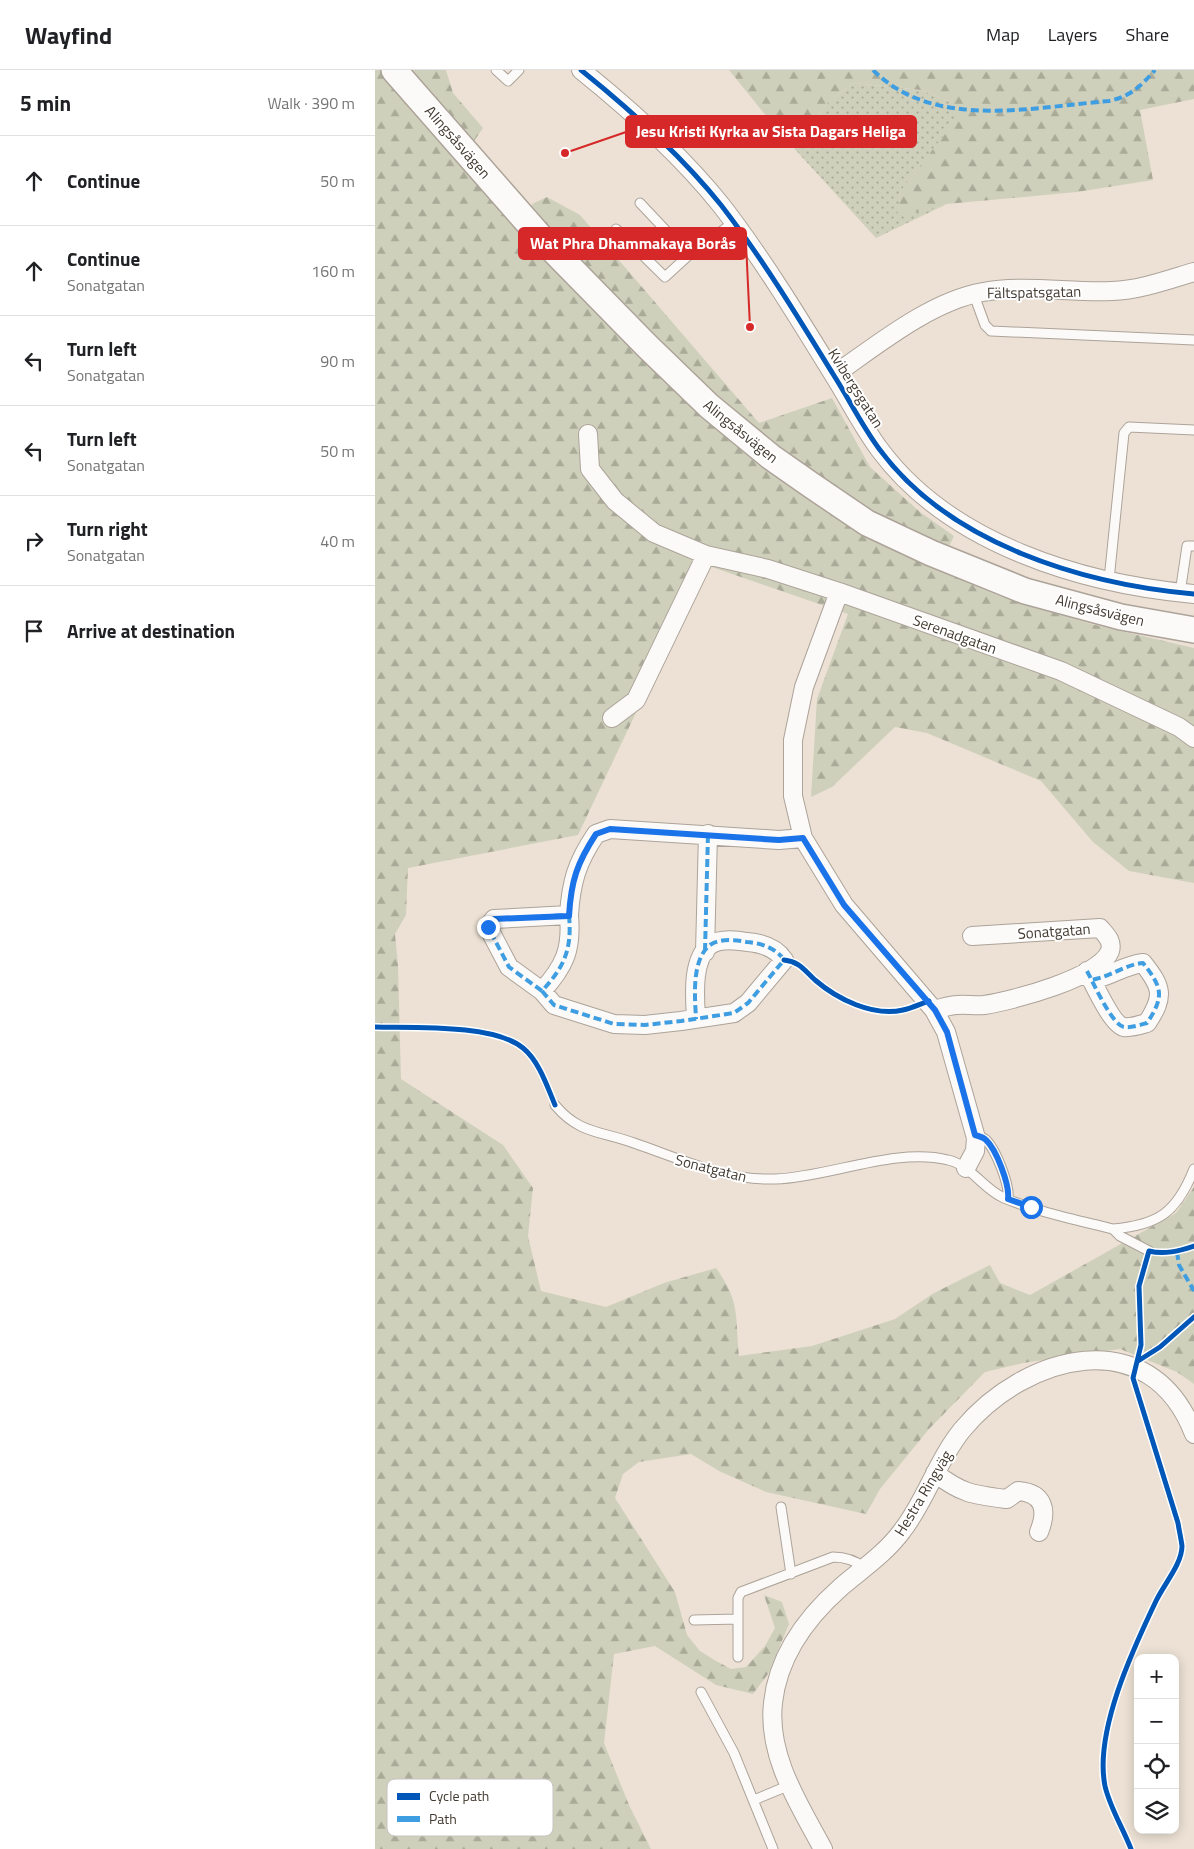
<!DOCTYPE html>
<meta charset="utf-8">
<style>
:root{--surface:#fff;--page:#f2f2f2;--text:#202124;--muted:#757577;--line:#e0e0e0}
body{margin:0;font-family:"Titillium Web",sans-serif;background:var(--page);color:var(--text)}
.controls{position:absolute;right:15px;bottom:15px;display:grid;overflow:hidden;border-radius:10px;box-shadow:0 2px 12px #0003}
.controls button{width:45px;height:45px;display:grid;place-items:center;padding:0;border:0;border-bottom:1px solid var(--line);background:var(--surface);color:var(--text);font:25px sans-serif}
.stop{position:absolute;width:15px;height:15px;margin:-11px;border:4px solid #1a73e8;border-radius:50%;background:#fff}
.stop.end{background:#1a73e8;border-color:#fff;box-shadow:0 1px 5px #0008}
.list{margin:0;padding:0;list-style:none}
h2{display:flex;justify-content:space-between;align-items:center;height:65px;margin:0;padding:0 20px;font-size:21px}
h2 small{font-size:16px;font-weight:400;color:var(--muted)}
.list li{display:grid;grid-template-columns:32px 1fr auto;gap:15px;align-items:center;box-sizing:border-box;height:90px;padding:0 20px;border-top:1px solid var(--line)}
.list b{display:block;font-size:19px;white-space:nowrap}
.list p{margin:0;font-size:16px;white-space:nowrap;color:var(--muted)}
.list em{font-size:16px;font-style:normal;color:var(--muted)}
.icon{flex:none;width:28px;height:28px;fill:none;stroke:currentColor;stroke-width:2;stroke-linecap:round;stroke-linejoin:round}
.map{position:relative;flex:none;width:819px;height:1779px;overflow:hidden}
header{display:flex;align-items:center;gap:30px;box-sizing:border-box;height:70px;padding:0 25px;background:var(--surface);border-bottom:1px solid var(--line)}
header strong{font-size:24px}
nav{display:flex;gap:28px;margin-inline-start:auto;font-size:18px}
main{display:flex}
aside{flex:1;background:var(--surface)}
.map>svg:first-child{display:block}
</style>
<header>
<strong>Wayfind</strong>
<nav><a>Map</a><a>Layers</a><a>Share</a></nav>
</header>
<main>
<aside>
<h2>5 min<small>Walk · 390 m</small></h2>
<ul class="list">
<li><svg class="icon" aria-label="ahead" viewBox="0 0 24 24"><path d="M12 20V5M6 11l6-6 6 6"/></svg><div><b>Continue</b></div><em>50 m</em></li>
<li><svg class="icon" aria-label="ahead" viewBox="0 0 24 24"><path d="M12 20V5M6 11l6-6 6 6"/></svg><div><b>Continue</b><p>Sonatgatan</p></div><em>160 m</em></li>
<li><svg class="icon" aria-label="left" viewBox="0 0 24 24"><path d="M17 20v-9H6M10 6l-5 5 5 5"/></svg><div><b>Turn left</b><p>Sonatgatan</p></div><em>90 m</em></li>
<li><svg class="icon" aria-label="left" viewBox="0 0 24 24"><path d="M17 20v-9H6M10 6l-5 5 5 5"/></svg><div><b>Turn left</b><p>Sonatgatan</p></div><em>50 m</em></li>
<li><svg class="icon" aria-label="right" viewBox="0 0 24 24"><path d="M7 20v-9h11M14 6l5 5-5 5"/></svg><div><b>Turn right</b><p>Sonatgatan</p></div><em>40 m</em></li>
<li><svg class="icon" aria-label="arrive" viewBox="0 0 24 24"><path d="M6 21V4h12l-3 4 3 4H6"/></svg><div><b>Arrive at destination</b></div></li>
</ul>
</aside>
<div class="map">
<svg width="819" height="1779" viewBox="0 0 819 1779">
<defs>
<pattern id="grass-dots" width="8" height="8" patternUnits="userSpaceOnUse" patternTransform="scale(1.25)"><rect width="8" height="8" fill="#cfd0bc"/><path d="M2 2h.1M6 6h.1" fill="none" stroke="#aa9" stroke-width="1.8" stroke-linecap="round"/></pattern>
<pattern id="forest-firs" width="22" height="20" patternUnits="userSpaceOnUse" patternTransform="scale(1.25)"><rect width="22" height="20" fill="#cfd0bc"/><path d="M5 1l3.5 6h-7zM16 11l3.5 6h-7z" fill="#aa9"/></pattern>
</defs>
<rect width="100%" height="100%" fill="#ece1d4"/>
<path fill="url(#grass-dots)" d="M478,13L546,20L574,31L583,48L525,122L523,146L572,134L501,168L405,63L428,56L443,46L452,33Z"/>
<path fill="url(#forest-firs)" d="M0,0H71L78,23L108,58L86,90L106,119L138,149L159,133L172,127L205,145L384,353L457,328L495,397L545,442L579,466L563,500L622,525L716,554L819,578V813L754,801L718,772L666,711L552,663L520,657L457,717L436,727L442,629L473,544L331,495L203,765L33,798L31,845L20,864L23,895L26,1009L128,1075L158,1118L153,1166L166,1221L231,1237L289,1213L341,1198C366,1233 360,1247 364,1286L437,1276L520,1249L559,1223L615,1195L625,1213L655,1225L801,1143L819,1117V1314L802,1302L745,1279L648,1293L610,1302L554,1359L505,1419L491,1444L391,1422L344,1401L316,1384L264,1392L248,1404L240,1428L300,1522L312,1565L325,1581L341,1591L356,1599L371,1597L390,1576L400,1558L389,1525L407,1532L414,1554L393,1604L378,1624L341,1615L280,1576L239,1584L229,1673L254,1735L276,1779H0Z
M354,0H819V29L765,40L778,110L702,122L572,134L522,147L525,122L582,48L574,31L546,20L478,13L452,33L443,46L428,56L405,63Z"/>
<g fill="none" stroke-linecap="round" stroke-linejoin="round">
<defs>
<path id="service" d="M121,0L133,11L144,0
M265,133L314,185L358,153
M241,159L290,207L314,185
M599,225L610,255L616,261L819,270
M734,510L749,363L754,357L819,360
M805,523L812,476H819
M180,1035C204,1064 226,1061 259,1073C306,1089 350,1111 401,1109C454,1107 521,1077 573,1090C596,1095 608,1119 629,1128C663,1142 702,1150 738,1159C784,1155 802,1142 819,1099
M600,1065C604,1066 608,1067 611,1070C621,1080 635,1115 633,1129
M738,1159L745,1166L774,1181
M406,1437L416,1504
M319,1550L363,1549
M363,1587V1528L366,1522L458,1487C471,1487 480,1490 490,1498
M326,1622L359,1683L398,1779
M379,1730L415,1715"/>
<path id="minor" d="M206,0C257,41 305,84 346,135C387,188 423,247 458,304C474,329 487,356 505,380C575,474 707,514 819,524
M459,305C502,275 556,231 608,222C650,214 695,223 737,221C765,220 792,210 819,202
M213,364L215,399L240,431L279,463L331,485L393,499L464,522L686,601L804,657L819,668
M464,522L429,617L418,670V726L428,768L469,835L559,940L571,962L601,1068L600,1081L591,1098
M237,648L261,630L331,485
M194,845C197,879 190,896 167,921L134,897L113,857L119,849L194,845C196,812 202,792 221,764L235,759L404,770L428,768
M330,882L333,764
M712,901C718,912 737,955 749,957C756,958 765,955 772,953C790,926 787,917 768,893C749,895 735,907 716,910
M167,921L179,935L239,954L270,955L306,951L359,943L373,933L409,890C401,878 386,873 372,872C361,870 345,868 335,875C316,890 320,928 321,949
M559,940C567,938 575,935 582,935C591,934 600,936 609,935C636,931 725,908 735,881C738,871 731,865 725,858L597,866
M560,1403C587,1424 599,1425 632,1429L643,1421C669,1423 673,1440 664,1462
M448,1779C424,1734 392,1686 398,1633C403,1586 432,1547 466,1517C487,1499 510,1484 527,1461C551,1430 562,1391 587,1360C650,1284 775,1250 819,1364"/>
<path id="secondary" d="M19,0L169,171L272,276L334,336L396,387L436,415L492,453L556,483L650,521L746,547L819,560"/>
</defs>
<use href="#service" stroke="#aca399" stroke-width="11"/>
<use href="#minor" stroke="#aca399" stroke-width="20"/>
<use href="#secondary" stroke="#aca399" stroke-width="28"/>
<use href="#service" stroke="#fcfaf9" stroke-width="9"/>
<use href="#minor" stroke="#fcfaf9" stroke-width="18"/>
<use href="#secondary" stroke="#fcfaf9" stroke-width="25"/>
<path stroke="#3f9ee1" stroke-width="4" stroke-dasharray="8 4" stroke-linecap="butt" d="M498,0C559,61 658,37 734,31C756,26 765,17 780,0
M194,845C197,879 190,896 167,921L134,897L113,857L119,849L194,845C196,812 202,792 221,764L235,759
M330,881L333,764
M712,901C718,912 737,955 749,957C756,958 765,955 772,953C790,926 787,917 768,893C749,895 735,907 716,910
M167,921L179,935L239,954L270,955L306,951L359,943L373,933L409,890C401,878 386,873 372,872C361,870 345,868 335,875C316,890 320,928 321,949
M802,1182L804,1195L819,1221"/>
<defs>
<path id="cycleway" d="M206,0C257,41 305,84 346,135C387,188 423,247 458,304C474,329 487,356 505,380C575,474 707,514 819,524
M409,890C425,892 429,900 440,910C462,929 498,947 528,940C537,938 545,934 554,931
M0,957C37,958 119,954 148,978C164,991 172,1016 180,1035
M763,1291L785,1277L819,1247
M756,1779C748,1758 735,1738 730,1716C719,1662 758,1579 781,1531C789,1514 807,1494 807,1476C806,1468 804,1460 803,1453L758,1308L766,1275L764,1216L774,1181C789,1185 804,1181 819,1176"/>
</defs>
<use href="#cycleway" stroke="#fff" stroke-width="8"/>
<use href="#cycleway" stroke="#0057b8" stroke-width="5"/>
</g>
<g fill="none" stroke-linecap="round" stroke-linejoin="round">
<path stroke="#1a73e8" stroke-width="6" d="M113,857L119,849L194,846C196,811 202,793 221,764L235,759L404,770L428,768L469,835L560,940L572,962L600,1065C604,1066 608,1067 611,1070C621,1079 635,1115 633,1129L656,1137"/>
</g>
<g text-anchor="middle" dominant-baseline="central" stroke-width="4" stroke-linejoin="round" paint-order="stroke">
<g font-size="15" fill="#433b31" stroke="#fff">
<text transform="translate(83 72) rotate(49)">Alingsåsvägen</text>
<text transform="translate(659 222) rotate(-1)">Fältspatsgatan</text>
<text transform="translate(481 318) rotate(58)">Kvibergsgatan</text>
<text transform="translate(366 361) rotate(39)">Alingsåsvägen</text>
<text transform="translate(725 540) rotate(14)">Alingsåsvägen</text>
<text transform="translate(580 564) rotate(20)">Serenadgatan</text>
<text transform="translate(679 861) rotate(-4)">Sonatgatan</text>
<text transform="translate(336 1098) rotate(14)">Sonatgatan</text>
<text transform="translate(548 1423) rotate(-59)">Hestra Ringväg</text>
</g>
</g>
<rect x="12" y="1709" width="166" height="57" rx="8" fill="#fff" stroke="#c7c4c1" stroke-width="1"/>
<rect x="22" y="1723" width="23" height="7" fill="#0057b8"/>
<rect x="22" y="1746" width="23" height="6" fill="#3f9ee1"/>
<g font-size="14" fill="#433b31">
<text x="54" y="1731">Cycle path</text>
<text x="54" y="1754">Path</text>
</g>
<path fill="none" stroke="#d62828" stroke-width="2" d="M190 83L251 62M375 257L371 173"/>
<g fill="#d62828" stroke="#fff" stroke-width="2">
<circle cx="190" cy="83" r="5"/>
<circle cx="375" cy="257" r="5"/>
</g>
<g fill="#d62828" stroke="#d62828" stroke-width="2">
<rect x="251" y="46" width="290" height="31" rx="5"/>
<rect x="144" y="158" width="227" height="31" rx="5"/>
</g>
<g font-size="16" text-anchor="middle" font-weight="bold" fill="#fff">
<text x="396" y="67">Jesu Kristi Kyrka av Sista Dagars Heliga</text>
<text x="258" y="179">Wat Phra Dhammakaya Borås</text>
</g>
</svg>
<div class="controls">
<button>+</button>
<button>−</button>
<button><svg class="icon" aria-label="locate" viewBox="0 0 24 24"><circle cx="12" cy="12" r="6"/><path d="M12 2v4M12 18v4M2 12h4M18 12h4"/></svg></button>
<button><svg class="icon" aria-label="layers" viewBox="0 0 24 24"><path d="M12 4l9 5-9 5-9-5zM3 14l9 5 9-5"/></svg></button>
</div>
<div class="stop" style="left:656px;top:1137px"></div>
<div class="stop end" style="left:113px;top:857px"></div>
</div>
</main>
